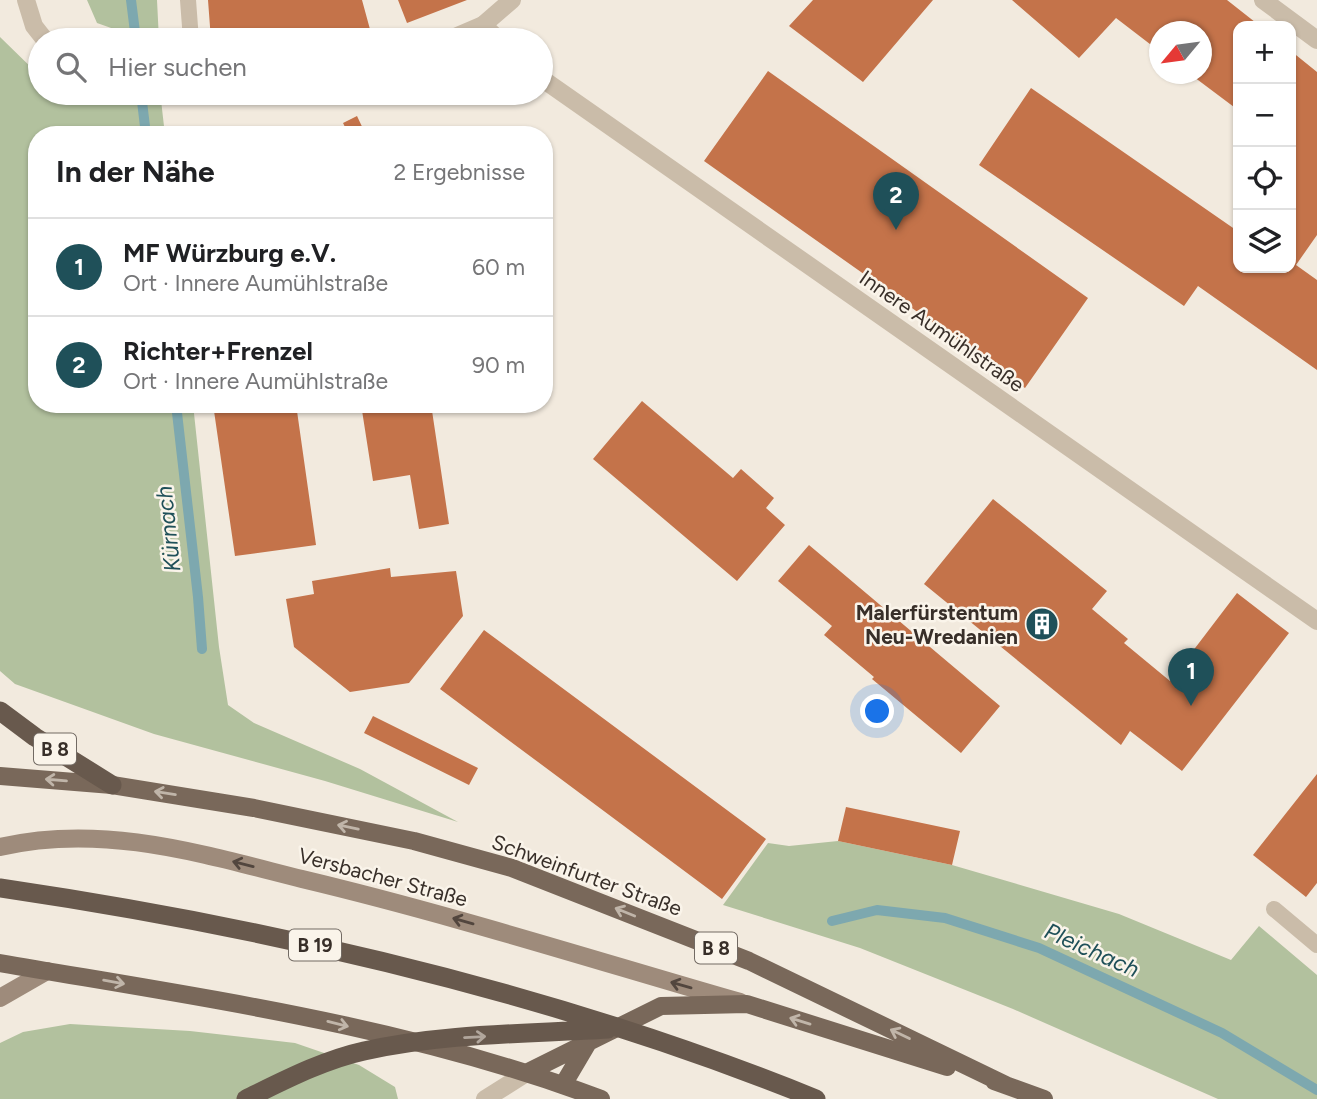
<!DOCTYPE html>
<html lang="de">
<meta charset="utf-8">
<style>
:root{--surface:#fff;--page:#f6f6f6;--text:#202124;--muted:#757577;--line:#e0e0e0;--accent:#1f5059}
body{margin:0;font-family:Figtree,sans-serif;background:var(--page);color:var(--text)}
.controls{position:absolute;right:21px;top:21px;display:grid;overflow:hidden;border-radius:14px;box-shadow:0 2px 5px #0004}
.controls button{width:63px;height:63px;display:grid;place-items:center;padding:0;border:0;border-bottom:2px solid var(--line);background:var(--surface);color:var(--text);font:35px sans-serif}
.compass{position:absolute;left:1149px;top:21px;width:63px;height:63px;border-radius:50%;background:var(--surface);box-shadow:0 2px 5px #0004;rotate:241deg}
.you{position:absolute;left:878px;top:712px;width:24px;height:24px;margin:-18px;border:5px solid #fff;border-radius:50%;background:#1a73e8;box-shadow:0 0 0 10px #1a73e833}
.badge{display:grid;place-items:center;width:46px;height:46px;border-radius:50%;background:var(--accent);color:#fff;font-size:23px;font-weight:700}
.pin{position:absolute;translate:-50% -58px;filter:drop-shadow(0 2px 4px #0008)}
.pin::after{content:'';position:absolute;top:37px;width:24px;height:21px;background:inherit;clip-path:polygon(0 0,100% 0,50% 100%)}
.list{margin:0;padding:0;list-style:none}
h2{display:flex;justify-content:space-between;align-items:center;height:91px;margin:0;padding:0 28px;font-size:30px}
h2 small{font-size:23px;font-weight:400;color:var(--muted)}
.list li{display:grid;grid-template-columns:46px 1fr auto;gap:21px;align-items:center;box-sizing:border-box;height:98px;padding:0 28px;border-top:2px solid var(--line)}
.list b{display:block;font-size:26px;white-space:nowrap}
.list p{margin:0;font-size:23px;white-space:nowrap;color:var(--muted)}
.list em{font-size:23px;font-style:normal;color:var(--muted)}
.icon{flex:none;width:38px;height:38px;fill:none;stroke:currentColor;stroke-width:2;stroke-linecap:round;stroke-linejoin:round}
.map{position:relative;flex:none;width:1317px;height:1099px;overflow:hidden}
.search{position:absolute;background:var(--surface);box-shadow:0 2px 5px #0004;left:28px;top:28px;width:525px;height:77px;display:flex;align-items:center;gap:18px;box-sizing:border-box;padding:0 24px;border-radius:38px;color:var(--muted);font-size:26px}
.panel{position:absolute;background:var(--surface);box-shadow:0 2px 5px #0004;left:28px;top:126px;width:525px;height:287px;border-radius:28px}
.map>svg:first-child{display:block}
</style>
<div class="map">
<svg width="1317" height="1099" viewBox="0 0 1317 1099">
<rect width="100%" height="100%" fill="#f2eade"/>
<path fill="#b2c19e" d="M87,0H157L159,40H145L97,23Z
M0,37L40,76V93H78L161,100L165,135H37V404H193L219,647L228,705L254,723L360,769L458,822L325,781L154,734L15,684L0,671Z
M838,841L952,865L1119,914L1231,960L1259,926L1317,975V1099H1218L1013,1009L860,948L723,905L768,843L789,846Z
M70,1024L190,1031L295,1043L359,1065L395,1087L398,1099H0V1043L23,1032Z"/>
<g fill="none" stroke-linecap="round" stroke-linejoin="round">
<path stroke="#7da8af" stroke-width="10" d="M131,0L136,40
M141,93L146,135
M176,404L198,597L202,649
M832,921L877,910L945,918L1039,948L1222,1033L1317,1090"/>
</g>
<path fill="#c4734a" d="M208,0H362L371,33L345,32L346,40H211Z
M398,0H467L407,23Z
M813,0H933L863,82L789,26Z
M1012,0H1227L1260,26H1238V110L1190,74H1202V32H1159V51L1116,18L1079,58Z
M1291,51L1317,72V235L1296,265L1317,280V370L1198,286L1184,306L979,165L1031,88L1236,230L1238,227V268H1291Z
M768,71L1088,298L1025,388L704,161Z
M357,116L366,135H349L343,123Z
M257,130V135H232V133Z
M642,401L733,478L741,469L774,498L766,508L785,525L737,581L593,459Z
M213,404H296L316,545L235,556Z
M361,404H431L449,524L419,529L410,475L373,481Z
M993,499L1107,591L1092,609L1128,639L1124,643L1170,681L1237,593L1289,633L1182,771L1130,731L1121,745L924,584Z
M809,545L1000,706L961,753L872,679L874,677L824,635L832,626L778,581Z
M390,568L391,577L456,571L463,616L409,683L350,692L294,647L286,599L314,594L312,581Z
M484,630L766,839L722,899L440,689Z
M373,716L478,768L469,785L364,733Z
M1317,774V883L1306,897L1253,855Z
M846,807L960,831L952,865L838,841Z"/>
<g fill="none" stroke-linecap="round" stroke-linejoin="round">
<path stroke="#cabca9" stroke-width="16" d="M188,0L191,40
M1274,909L1317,945"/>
<path stroke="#cabca9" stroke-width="18" d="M1263,0L1317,40
M483,25L499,40
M541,78L1317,621
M485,1099L528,1072"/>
<path stroke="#cabca9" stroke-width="18" d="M26,0L34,26L45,40
M448,40L483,25L512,0"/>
<path stroke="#9e8b7b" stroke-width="18" d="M0,847C103,823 202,854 302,879C449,914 594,960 740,1002
M0,998L47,971"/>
<path stroke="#79685a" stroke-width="18" d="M0,776L112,785L254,808L414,841L512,868L749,961L1006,1085
M0,963C202,998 408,1026 601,1099
M528,1072L661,1006L747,1004L947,1067
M994,1081L1044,1099
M563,1085L589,1041"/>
<path stroke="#68594d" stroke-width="19" d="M0,711L35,737L112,785
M0,888C278,929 555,993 816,1099
M246,1099C283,1081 323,1060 364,1051C444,1033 527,1034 608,1029"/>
</g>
<defs><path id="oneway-shaft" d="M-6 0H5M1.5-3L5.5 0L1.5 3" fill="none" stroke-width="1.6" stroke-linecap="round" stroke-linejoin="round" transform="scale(1.75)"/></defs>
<g stroke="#c0b5a9">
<use href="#oneway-shaft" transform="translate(56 780) rotate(-175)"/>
<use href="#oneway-shaft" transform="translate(165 793) rotate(-171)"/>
<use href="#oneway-shaft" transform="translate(348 827) rotate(-168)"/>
<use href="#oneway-shaft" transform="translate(625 912) rotate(-158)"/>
<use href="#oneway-shaft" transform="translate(114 982) rotate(10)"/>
<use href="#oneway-shaft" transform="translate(800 1021) rotate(-163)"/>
<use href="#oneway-shaft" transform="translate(338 1024) rotate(14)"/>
<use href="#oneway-shaft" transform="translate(900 1034) rotate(-154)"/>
</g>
<g stroke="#52463e">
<use href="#oneway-shaft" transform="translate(243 864) rotate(-166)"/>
<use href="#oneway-shaft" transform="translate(463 921) rotate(-164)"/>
<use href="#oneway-shaft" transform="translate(681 985) rotate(-164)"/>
</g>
<use stroke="#b1a69c" href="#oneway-shaft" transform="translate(475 1037) rotate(-3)"/>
<defs>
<symbol id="building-disc" viewBox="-11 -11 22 22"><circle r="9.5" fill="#1f5059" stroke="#faf4ea"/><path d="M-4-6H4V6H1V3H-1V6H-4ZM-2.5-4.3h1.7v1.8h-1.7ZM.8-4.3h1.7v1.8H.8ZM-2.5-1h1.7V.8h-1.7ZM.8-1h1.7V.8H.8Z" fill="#fff"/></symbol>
</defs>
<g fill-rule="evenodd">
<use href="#building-disc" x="1023" y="605" width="38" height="38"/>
</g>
<g text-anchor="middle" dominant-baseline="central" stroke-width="5" stroke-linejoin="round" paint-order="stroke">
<g fill="#faf4ea" stroke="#726a63" stroke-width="2">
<rect x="34" y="733.5" width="42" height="31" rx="5"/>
<rect x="289" y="929.5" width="52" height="31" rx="5"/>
<rect x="695" y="932.5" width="42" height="31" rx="5"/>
</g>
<g font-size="19" font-weight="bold" fill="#382f29">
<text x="55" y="749">B 8</text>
<text x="315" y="945">B 19</text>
<text x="716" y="948">B 8</text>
</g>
<g font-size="21" fill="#382f29" stroke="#faf4ea">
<text transform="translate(942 331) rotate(35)">Innere Aumühlstraße</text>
<text transform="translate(587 875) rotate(20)">Schweinfurter Straße</text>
<text transform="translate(383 877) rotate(15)">Versbacher Straße</text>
</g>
<g font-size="21" font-weight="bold" fill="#382f29" stroke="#faf4ea" text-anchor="end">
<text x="1018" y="612">Malerfürstentum<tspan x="1018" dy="24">Neu-Wredanien</tspan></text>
</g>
<g font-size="23" font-style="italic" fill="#1f5059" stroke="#faf4ea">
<text transform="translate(168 529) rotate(-96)">Kürnach</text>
<text transform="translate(1092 950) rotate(24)">Pleichach</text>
</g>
</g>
</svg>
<div class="controls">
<button>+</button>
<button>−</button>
<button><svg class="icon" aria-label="locate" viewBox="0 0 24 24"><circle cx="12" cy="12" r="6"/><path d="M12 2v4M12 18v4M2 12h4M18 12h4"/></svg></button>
<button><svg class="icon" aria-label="layers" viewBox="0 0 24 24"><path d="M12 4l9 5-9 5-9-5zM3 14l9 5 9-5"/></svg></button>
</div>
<svg class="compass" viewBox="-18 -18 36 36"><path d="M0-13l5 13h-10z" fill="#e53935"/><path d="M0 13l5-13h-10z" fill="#757577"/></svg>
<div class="you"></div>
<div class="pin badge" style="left:1191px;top:706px">1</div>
<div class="pin badge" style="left:896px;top:230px">2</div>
<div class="search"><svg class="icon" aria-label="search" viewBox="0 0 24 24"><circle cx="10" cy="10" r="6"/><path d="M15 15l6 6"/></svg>Hier suchen</div>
<section class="panel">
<h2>In der Nähe<small>2 Ergebnisse</small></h2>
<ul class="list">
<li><span class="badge">1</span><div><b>MF Würzburg e.V.</b><p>Ort · Innere Aumühlstraße</p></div><em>60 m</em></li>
<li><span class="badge">2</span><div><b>Richter+Frenzel</b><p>Ort · Innere Aumühlstraße</p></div><em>90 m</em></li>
</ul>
</section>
</div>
